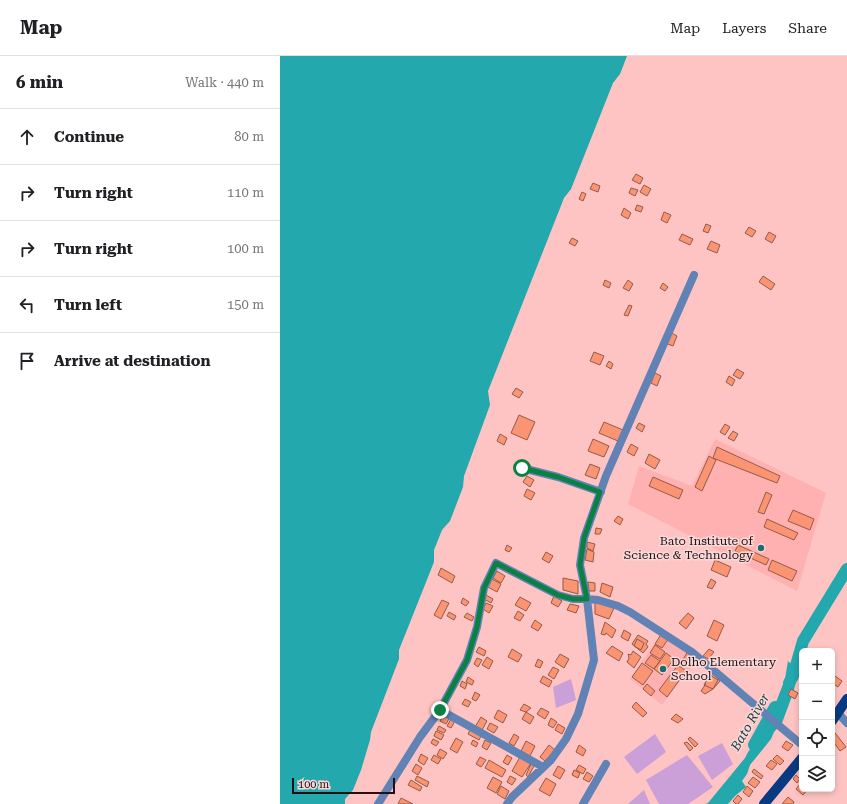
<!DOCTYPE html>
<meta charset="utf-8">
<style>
:root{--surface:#fff;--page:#f2f2f2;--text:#202124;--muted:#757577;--line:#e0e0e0}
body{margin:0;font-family:"Roboto Serif",serif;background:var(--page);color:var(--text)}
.controls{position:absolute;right:12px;bottom:12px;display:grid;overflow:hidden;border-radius:6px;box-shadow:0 2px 6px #0003}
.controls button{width:36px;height:36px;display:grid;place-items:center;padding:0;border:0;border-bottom:1px solid var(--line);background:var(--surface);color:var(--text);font:20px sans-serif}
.scale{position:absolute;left:12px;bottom:10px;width:103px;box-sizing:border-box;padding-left:4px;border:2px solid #270f10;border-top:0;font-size:11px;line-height:14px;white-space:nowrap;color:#270f10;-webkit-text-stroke:3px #f7d9d9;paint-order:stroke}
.stop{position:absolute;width:12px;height:12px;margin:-9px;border:3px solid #0b8043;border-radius:50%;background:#fff}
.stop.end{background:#0b8043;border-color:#fff;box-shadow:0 1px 4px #0008}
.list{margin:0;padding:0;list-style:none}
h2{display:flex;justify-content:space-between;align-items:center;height:52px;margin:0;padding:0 16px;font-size:17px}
h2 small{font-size:13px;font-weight:400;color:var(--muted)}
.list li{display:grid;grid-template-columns:26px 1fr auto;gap:12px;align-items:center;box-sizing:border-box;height:56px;padding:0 16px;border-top:1px solid var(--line)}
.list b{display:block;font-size:15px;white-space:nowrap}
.list em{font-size:13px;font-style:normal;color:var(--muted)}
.icon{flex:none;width:22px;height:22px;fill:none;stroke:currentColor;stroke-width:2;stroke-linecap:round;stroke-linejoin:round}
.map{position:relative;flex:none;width:567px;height:748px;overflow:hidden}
header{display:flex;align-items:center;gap:24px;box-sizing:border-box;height:56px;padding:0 20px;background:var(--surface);border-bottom:1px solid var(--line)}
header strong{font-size:19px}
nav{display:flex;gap:22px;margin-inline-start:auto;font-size:14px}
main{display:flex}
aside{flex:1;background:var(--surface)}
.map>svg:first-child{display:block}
</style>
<header>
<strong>Map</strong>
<nav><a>Map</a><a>Layers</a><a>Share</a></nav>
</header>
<main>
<aside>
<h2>6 min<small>Walk · 440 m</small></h2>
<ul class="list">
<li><svg class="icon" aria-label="ahead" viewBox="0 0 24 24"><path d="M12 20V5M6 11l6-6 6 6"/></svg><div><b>Continue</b></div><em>80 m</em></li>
<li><svg class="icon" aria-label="right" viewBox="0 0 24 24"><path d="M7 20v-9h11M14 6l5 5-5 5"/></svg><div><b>Turn right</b></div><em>110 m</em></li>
<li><svg class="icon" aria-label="right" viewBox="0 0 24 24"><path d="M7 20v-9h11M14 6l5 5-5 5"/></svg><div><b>Turn right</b></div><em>100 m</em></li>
<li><svg class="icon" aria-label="left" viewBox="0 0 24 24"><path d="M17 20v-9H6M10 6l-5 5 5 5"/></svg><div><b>Turn left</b></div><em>150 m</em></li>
<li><svg class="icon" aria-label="arrive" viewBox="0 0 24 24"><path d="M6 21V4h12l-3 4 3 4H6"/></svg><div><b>Arrive at destination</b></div></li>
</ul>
</aside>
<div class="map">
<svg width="567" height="748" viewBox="0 0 567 748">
<rect width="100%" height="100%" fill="#fdc4c3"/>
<path fill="#ffb0b0" d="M435,383L546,437L517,535L348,448L359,410L412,430Z
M382,577L418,602L382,649L350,623Z"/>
<path fill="#cb9fd7" d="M291,623L296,644L276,652L273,631Z
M375,678L386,696L357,718L344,701Z
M442,687L453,708L432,724L418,700Z
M407,699L433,731L408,748H379L366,724Z
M364,734L370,748H348Z"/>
<path fill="#22a8ad" d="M0,0H347L340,18L333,27L291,133L284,142L208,335L210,349L184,420L183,431L170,465L162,474L154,494V506L119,594V603L91,676L90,684L81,714L73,734L65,743V748H0Z
M508,605L519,616L512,640L502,667L494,676L491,683L470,709L467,718L462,725L466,731L455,740L448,748H425L428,747L465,702L468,696L475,687L478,680L488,667L505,623Z"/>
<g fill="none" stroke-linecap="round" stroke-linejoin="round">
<path stroke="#22a8ad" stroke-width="12" d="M509,627L513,620L523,585L567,513
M474,689L495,651"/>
</g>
<path fill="#fb9472" stroke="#955b48" d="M356,118L363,122L360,128L352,124Z
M313,127L320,130L318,136L310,133Z
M364,129L371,133L367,140L360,136Z
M351,132L358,134L355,140L349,137Z
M302,136L306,138L303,145L299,143Z
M357,149L363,151L361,156L355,154Z
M344,152L351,157L348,163L341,159Z
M384,156L391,159L387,167L381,164Z
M426,168L431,170L428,177L423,175Z
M469,171L476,175L472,181L465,177Z
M489,176L496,180L492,187L485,183Z
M402,178L413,183L410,189L399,184Z
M292,182L298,185L295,190L289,187Z
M431,185L440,189L437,197L427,193Z
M483,220L495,228L491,234L479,226Z
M325,224L331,227L329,232L323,229Z
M348,224L353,228L349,235L343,232Z
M383,227L388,231L385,235L380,232Z
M349,249L352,250L348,260L344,259Z
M390,276L397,280L393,290L385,287Z
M314,296L324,300L320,309L310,305Z
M329,305L333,308L331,313L326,310Z
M457,313L464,317L460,323L453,319Z
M375,317L381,320L377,330L371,327Z
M449,320L455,324L452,330L446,326Z
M236,332L243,336L239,342L232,338Z
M239,359L255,366L247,384L231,377Z
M324,366L343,374L338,385L319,377Z
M359,367L365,370L362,376L356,372Z
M445,368L450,371L445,379L440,376Z
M453,375L458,378L454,385L448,382Z
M220,378L227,382L224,389L217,385Z
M313,383L329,390L324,401L308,395Z
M351,388L358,392L354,400L347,396Z
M437,391L500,420L497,427L433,402Z
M369,398L380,404L375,413L365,407Z
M429,400L436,404L422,435L415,431Z
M310,408L320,412L316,423L305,419Z
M247,420L254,424L250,431L243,426Z
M373,421L403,434L399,443L369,430Z
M247,433L255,437L251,444L244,440Z
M486,436L492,439L484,458L478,456Z
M513,454L534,463L530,474L508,465Z
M338,460L343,463L340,469L334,465Z
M487,463L518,477L514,484L484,471Z
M316,472L322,473L320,478H315Z
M307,486L315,488L313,495L307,492Z
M227,489L232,492L229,496L225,494Z
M458,489L489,503L486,509L455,495Z
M307,493L314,496L313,506L305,504Z
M266,496L273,500L269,507L262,503Z
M435,504L451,511L447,521L431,514Z
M492,504L517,515L512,525L488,514Z
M161,512L175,520L172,527L158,519Z
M217,515L225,520L221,527L213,522Z
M210,522L221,528L217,536L206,530Z
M283,522L298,525V538L283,534Z
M431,523L436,526L432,533L427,531Z
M308,526L315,527V535H309Z
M322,527L333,531L330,541L320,536Z
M206,539L213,543L211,547L204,543Z
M274,540L282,545L278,551L271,547Z
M240,541L251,547L246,555L235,549Z
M183,542L189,546L186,550L181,547Z
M162,544L169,547L161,563L154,559Z
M315,544L334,552L329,563L315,558Z
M206,547L213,550L209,557L203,553Z
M290,548L299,550L296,557L287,554Z
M238,555L244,559L240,565L234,562Z
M169,556L176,560L174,564L167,560Z
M187,557L194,561L192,565L184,561Z
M408,557L414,562L406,573L399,567Z
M255,564L262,569L258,575L251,571Z
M434,564L444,569L437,585L427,580Z
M325,566L336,574L332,582L326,577L325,579L321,578Z
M344,574L351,578L348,585L341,581Z
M382,577L389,582L382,592L375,588Z
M358,579L368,585L366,588L368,591L363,597L352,588Z
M357,583L364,587L361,594L354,590Z
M375,589L385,596L380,603L370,597Z
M332,590L343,597L339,605L326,597Z
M199,591L206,595L204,600L196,596Z
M232,593L242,599L238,606L228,601Z
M429,593L434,596L428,603L423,600Z
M353,595L361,601L354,612L347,606L349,602L348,598L351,599Z
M386,597L394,603L382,619L374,613Z
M407,597L413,601L408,609L402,605Z
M280,598L289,603L284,612L275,606Z
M371,599L380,605L374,613L365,607Z
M207,601L213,605L209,613L202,609Z
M197,602L202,604L198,611L194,608Z
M258,603L263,606L260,612L255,610Z
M362,607L373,615L363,629L352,621Z
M398,609L406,615L387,641L379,634Z
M273,611L279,614L274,623L268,619Z
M433,618L440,625L433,633L425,638L421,635L425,629L426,623Z
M430,619L438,624L433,633L424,629Z
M263,620L272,625L269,631L260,626Z
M555,620L562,625L558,631L552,627Z
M188,621L194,625L192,629L186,626Z
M182,625L187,628L185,633L180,630Z
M367,628L375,635L371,640L363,633Z
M511,633L518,637L515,643L508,639Z
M195,636L200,639L196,645L192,643Z
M185,643L191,646L188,651L182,648Z
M356,646L367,657L363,661L352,651Z
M244,648L251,652L246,656L240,654Z
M261,652L269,656L265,663L257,658Z
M218,654L227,659L223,667L214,662Z
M246,656L254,661L250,668L242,663Z
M164,658L170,661L166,668L160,665Z
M396,658L403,663L398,667L391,663Z
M201,661L207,665L202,674L195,671Z
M271,662L277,666L273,672L268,669Z
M171,663L175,665L171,672L167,670Z
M210,667L218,671L214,677L207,673Z
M278,668L285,672L282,678L275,674Z
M159,670L166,674L164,677L157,674Z
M552,673L566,691L560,695L552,684Z
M190,674L201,680L199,684L188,678Z
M156,675L164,679L161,684L154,680Z
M234,678L239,681L234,690L229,687Z
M410,681L418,688L415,691L408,683Z
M176,682L183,686L177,697L170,693Z
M153,683L159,686L156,690L151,687Z
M193,684L198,687L196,691L191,688Z
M205,684L211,687L207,694L202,691Z
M246,685L255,690L250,700L241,695Z
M506,685L513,689L508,695L502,691Z
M407,686L413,692L410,695L404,687Z
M269,689L275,694L265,705L260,701Z
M299,689L306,694L303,700L296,696Z
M160,693L167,697L163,703L157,699Z
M141,698L148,702L144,709L138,705Z
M154,699L161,703L158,708L151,704Z
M227,699L232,702L228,709L223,706Z
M497,699L504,705L500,709L493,703Z
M200,701L206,704L201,711L196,708Z
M240,701L251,707L242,721L232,715Z
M209,704L226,714L222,721L205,712Z
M491,704L497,708L492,714L486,710Z
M136,708L142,712L138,719L132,715Z
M251,708L254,710L248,721L246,719Z
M299,709L306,713L303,718L296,714Z
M278,710L285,714L280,723L273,719Z
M474,713L483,720L481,723L472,716Z
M294,714L300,717L298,722L292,719Z
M307,716L313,720L309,726L303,723Z
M516,719L520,723L517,727L513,723Z
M137,720L149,726L147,731L135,724Z
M230,720L236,723L232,729L227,726Z
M213,721L222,726L216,737L207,732Z
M473,721L480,726L475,732L468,727Z
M266,722L276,728L270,740L259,734Z
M131,724L142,731L140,735L128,729Z
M521,727L522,728V733H528L523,739L516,733Z
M221,730L229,735L225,743L217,738Z
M467,730L473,735L469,741L463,736Z
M458,739L462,743L458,748H456L453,745Z
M508,741L514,746L513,748H502Z
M121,742L133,748H118Z"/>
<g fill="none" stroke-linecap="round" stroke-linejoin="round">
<path stroke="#6182b5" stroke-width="8" d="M242,412L278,421L321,436
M558,657L567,667
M263,711L160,654L187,604L197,571L204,532L216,507L278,539L293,543H307L300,509L304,482L326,420L414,219
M98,748L140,681L160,654
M227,748L232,741L271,704L286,683L298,658L314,604L307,543L318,544L338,550L350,556L412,596L522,689
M303,748L326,708"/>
<path stroke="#083a82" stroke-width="10" d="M552,665L567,643
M484,748L522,702"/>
</g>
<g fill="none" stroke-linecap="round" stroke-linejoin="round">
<path stroke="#0b8043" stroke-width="5" d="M160,654L187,604L197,571L204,532L216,507L278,539L293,543H307L300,509L304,482L320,436L278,421L242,412"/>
</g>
<g fill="#1e6b6e" stroke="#f7d9d9" stroke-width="1.5">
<circle cx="481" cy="492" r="4"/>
<circle cx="383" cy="613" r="4"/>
</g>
<g text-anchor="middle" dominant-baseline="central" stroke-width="3" stroke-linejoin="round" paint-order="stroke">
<g font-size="12" fill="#270f10" stroke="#f7d9d9" text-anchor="end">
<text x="473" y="485">Bato Institute of<tspan x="473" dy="14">Science &amp; Technology</tspan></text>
<text x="391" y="606" text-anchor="start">Dolho Elementary<tspan x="391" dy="14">School</tspan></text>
</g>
<g font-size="13" font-style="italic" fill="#233d3f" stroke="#f7d9d9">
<text transform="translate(470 666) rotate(-60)">Bato River</text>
</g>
</g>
</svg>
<div class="controls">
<button>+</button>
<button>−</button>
<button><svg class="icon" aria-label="locate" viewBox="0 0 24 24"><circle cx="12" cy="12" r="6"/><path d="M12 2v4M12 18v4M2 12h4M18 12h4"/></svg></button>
<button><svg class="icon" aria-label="layers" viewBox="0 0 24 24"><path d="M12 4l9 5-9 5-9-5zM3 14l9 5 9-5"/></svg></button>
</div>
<div class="scale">100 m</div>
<div class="stop" style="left:242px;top:412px"></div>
<div class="stop end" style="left:160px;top:654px"></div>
</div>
</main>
